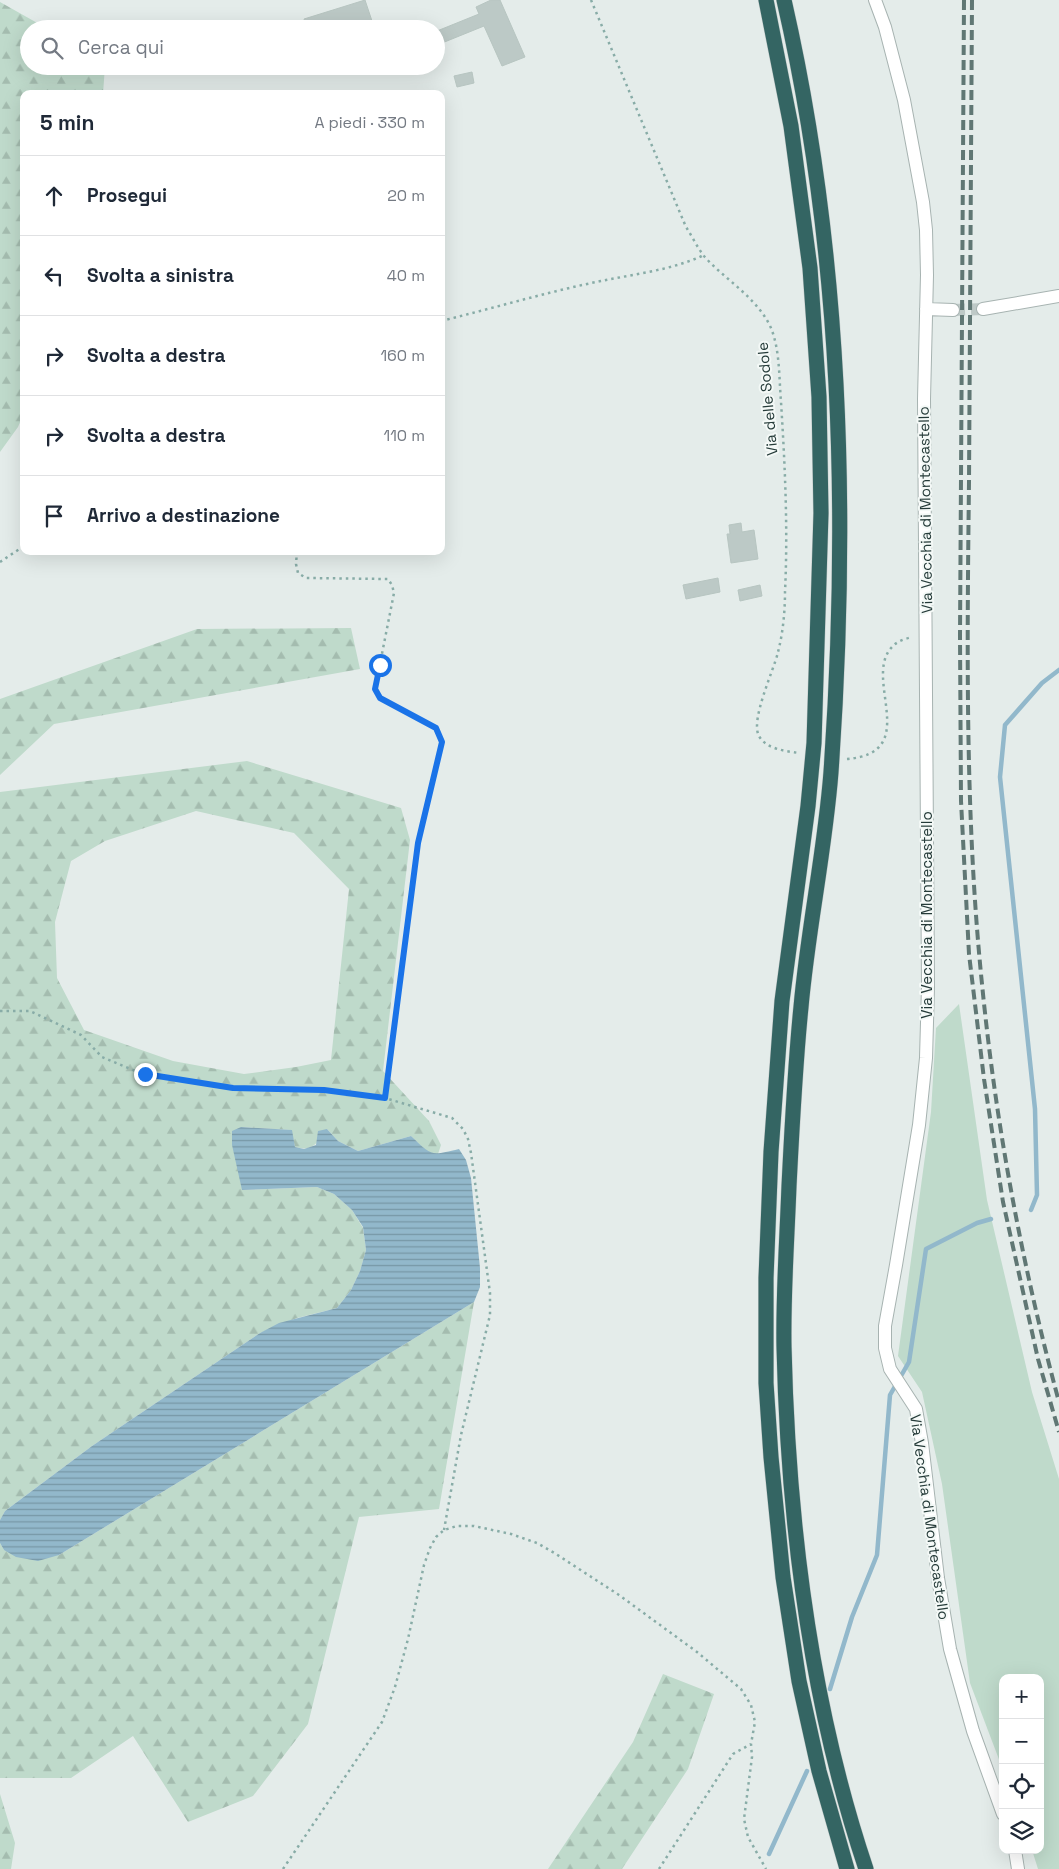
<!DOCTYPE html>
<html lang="it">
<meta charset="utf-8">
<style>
:root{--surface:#fff;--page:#f2f2f3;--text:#1f2937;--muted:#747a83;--line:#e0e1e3}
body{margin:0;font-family:"Space Grotesk",sans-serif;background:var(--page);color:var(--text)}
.controls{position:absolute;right:15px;bottom:15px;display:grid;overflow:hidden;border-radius:10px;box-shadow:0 5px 20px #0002}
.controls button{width:45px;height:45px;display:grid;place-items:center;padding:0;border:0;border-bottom:1px solid var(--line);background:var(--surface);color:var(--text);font:25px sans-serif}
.stop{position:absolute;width:15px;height:15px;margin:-11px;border:4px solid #1a73e8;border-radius:50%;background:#fff}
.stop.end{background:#1a73e8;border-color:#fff;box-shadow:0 1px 5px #0008}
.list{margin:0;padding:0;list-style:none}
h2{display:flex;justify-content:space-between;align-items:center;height:65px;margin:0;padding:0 20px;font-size:21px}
h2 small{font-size:16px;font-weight:400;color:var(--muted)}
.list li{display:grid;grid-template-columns:32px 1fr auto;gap:15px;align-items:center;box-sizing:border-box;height:80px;padding:0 20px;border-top:1px solid var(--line)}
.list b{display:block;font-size:19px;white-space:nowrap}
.list em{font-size:16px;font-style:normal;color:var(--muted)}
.icon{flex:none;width:28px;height:28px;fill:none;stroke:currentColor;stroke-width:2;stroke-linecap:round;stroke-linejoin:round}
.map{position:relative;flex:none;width:1059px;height:1869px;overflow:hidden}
.search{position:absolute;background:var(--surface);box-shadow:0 5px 20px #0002;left:20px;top:20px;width:425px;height:55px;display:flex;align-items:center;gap:12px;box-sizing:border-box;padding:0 18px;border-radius:28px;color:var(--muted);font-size:19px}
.panel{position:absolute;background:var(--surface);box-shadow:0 5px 20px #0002;left:20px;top:90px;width:425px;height:465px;border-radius:10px}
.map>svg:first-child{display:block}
</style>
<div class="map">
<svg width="1059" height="1869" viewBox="0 0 1059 1869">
<defs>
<pattern id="forest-firs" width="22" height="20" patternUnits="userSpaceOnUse" patternTransform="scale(1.25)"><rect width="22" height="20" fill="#bfdacb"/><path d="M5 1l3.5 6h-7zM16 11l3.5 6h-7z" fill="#a4bcaf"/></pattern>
<pattern id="water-rules" width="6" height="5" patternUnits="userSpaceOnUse" patternTransform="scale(1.25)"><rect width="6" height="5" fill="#92b8cb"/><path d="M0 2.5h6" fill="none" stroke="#7797a6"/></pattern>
</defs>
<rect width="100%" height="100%" fill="#e4ecea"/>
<path fill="#bfdacb" d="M959,1004L987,1200L1032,1392L1059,1479V1869H1038L1032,1850H1040V1678H1003V1770L970,1683L942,1484L922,1392L898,1356L931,1112L936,1028Z"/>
<path fill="url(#forest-firs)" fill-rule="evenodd" d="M0,2L48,29H29V66H105L103,94H24V413L18,427L0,452Z
M351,628L360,669L54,724L0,775V699L197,629Z
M247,761L401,808L410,840L383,1071L429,1121L441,1145L438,1154L428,1153L411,1136L358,1151L338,1141L327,1129C317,1143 313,1152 295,1147L291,1130L241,1127L242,1190L317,1187L334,1194L352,1210L363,1228L366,1250L360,1271L351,1290L337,1308L297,1318L260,1333L92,1446L5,1511L0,1520V792ZM196,811L294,833L349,889L331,1060L296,1067L244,1074L173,1061L84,1030L57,978L55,922L71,861L105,841Z
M474,1302L439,1509L359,1517L308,1724L253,1796L188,1822L133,1736L71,1778H0V1543L4,1550L59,1555Z
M663,1674L714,1694L688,1769L622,1869H548L633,1742Z
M0,1794L15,1843L11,1869H0Z"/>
<path fill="url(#water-rules)" d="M241,1127L292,1130L295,1147L304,1149L316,1145L318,1131L327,1129L338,1141L358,1151L411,1136C432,1156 430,1156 459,1149L466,1160L471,1178L480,1268V1287L474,1302L59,1555L38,1561L16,1557L4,1550L0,1543V1520L5,1511L92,1446L260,1333L279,1323L337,1308L351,1290L360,1271L366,1250L363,1227L352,1210L334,1194L317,1187L242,1190L232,1145V1131Z"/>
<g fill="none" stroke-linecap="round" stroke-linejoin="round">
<path stroke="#92b8cb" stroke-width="4.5" d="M1031,1210L1037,1195L1035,1109L1000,777L1005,725L1042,683L1059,670
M830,1689L852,1617L877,1555L890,1395L909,1362L926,1249L977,1223L991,1219
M769,1854L807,1771"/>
</g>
<path fill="#bcc9c6" stroke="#b7c5c1" d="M365,0L372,21L353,27L351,21L327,29H307L304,19Z
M491,0H500L525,57L502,66L484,26L442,43L437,31L479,14L476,7Z
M472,72L474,83L457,87L454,76Z
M741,523L742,532L754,530L758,559L731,563L727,534H730L729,525Z
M718,578L720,592L686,599L683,585Z
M760,585L762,596L740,601L738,590Z"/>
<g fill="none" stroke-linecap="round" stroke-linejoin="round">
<path stroke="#bec9c7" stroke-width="12" stroke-dasharray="12 6" stroke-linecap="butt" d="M953,310L983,309"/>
<defs>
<path id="street" d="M875,0L885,27L904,100L923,202L926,230L927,275L924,399L928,987L926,1058L919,1125L896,1265L885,1326V1348L890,1369L916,1409L922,1443L938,1578L950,1649L973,1731L1003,1814
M926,309L953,310
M983,309L1059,296
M1015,1850L1018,1869"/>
<path id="highway" d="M766,0L791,126L810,268L819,397L821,513L814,743L808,806L782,1001L771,1152L766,1278V1383L771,1457L783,1577L799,1681L819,1771L847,1869
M784,0C842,253 849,514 831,772C825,851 808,928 801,1007C795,1066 792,1127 789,1186C787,1240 783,1294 784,1347C788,1523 810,1702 866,1869"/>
</defs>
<use href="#street" stroke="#a7b3b1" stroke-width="14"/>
<use href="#highway" stroke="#c2c8c8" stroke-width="16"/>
<path stroke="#88aca7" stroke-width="2.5" stroke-dasharray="2.5 4" stroke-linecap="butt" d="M591,0L686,227C692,236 697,247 704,256C725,280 757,297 771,328C780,350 779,378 781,402C785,465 788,529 785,592C785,611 783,633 778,652C774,670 750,720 759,736C766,749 785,751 799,753
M441,321C494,308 547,292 601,281C635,274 672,270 704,255
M297,551L296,564L298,573L306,578L388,579L392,585L394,593L375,689C390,711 416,712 435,728C439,731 440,737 442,742L418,843L385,1098
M0,562L24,546
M847,759C923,753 862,678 892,647C897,641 905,639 912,637
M0,1011H30L81,1035L102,1057L145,1075L233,1088L325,1089L385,1098L452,1118L463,1129L468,1139L471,1153L490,1293V1315L461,1435L444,1530
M283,1869L382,1722L395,1687L408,1639L424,1565L430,1548L436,1537L444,1530L457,1526H474L511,1534L537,1543L556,1554L619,1595L697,1652L741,1689L751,1705L755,1722L751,1744L752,1757L744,1819L748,1837L766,1869
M659,1869L733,1754L751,1744"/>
<use href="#street" stroke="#fff" stroke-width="12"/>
<use href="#highway" stroke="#346563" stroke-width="15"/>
<path stroke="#607774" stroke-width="4" stroke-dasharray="10 5" stroke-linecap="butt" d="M964,0L960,636L961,801L969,954L984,1079L1003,1202L1038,1359L1059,1432
M972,0C971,161 970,321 969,482C967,649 965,817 982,984C996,1126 1022,1265 1059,1402"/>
</g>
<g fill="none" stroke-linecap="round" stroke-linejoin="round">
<path stroke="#1a73e8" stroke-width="6" d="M145,1074L233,1088L324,1090L385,1098L418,843L442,742L436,728L380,698L375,689L380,665"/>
</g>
<g text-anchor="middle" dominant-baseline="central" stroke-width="4" stroke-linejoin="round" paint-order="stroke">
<g font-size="15" fill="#253b39" stroke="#f4f9f7">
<text transform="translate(767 399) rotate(-95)">Via delle Sodole</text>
<text transform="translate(925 510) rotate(-91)">Via Vecchia di Montecastello</text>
<text transform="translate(926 915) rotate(-90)">Via Vecchia di Montecastello</text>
<text transform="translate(930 1517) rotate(82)">Via Vecchia di Montecastello</text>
</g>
</g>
</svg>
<div class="controls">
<button>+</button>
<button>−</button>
<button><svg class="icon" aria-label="locate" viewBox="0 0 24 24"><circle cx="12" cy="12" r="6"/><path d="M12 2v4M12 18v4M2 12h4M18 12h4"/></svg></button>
<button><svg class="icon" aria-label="layers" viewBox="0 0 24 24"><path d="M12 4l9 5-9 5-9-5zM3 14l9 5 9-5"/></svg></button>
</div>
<div class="stop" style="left:380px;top:665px"></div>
<div class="stop end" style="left:145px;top:1074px"></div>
<div class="search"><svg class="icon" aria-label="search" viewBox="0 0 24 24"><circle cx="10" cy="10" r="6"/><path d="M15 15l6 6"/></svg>Cerca qui</div>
<section class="panel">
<h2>5 min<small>A piedi · 330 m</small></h2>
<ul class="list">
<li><svg class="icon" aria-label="ahead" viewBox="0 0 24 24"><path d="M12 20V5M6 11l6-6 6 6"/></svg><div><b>Prosegui</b></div><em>20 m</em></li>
<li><svg class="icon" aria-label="left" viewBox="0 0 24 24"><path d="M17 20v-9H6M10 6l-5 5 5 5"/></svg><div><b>Svolta a sinistra</b></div><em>40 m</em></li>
<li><svg class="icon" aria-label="right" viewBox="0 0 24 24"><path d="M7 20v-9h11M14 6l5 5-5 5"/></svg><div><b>Svolta a destra</b></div><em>160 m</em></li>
<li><svg class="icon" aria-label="right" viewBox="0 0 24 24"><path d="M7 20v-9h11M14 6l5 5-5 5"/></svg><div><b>Svolta a destra</b></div><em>110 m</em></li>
<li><svg class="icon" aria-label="arrive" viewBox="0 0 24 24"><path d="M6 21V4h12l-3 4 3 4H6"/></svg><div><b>Arrivo a destinazione</b></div></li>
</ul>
</section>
</div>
